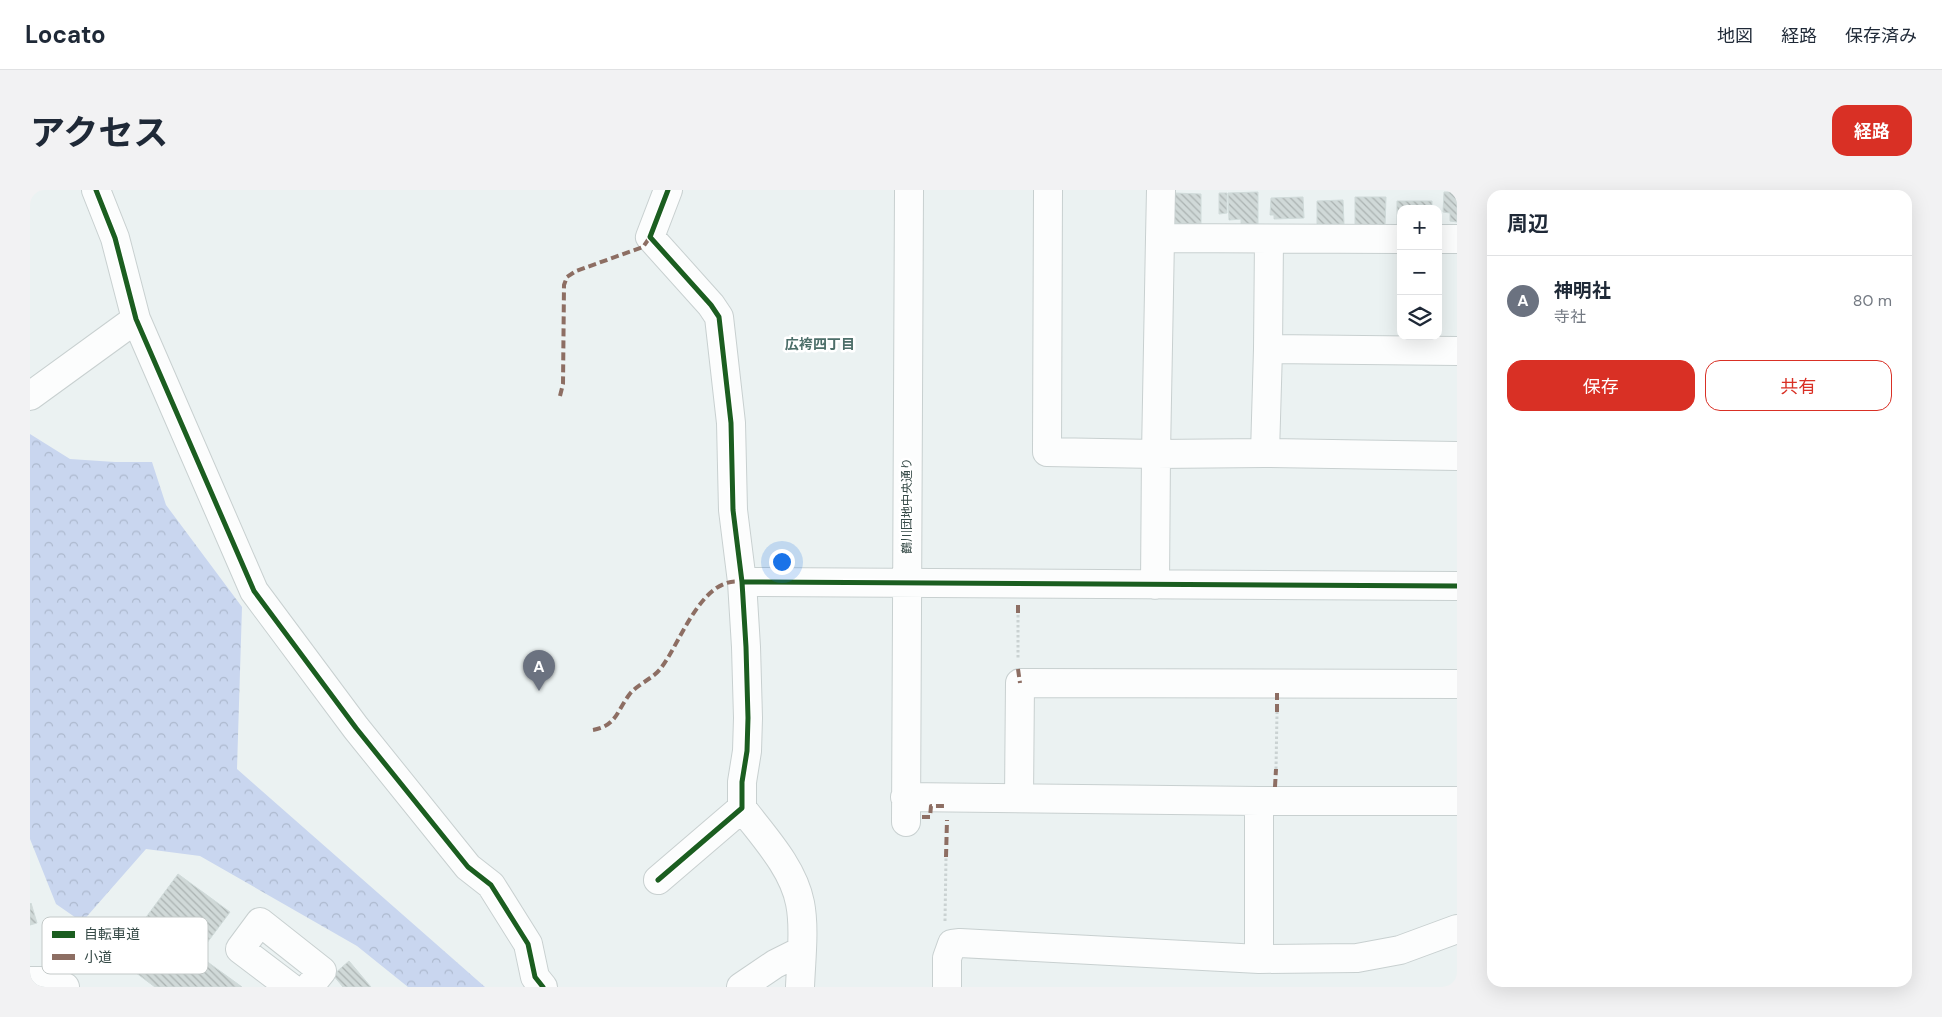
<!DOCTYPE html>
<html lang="ja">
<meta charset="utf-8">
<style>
:root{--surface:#fff;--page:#f2f2f3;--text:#1f2937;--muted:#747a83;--line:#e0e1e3;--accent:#d93025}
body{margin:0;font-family:"DM Sans","Noto Sans JP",sans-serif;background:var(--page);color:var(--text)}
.controls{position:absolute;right:15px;top:15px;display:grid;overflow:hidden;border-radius:10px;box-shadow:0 5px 20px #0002}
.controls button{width:45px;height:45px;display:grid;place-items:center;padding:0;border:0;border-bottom:1px solid var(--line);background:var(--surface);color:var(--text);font:25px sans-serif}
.you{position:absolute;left:751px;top:371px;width:18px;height:18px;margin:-12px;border:4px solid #fff;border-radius:50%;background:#1a73e8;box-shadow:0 0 0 8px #1a73e833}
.badge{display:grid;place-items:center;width:32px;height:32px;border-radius:50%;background:var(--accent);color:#fff;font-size:16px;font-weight:700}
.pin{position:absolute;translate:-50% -41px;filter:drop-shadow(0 1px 2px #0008)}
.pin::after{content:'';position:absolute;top:26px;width:18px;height:15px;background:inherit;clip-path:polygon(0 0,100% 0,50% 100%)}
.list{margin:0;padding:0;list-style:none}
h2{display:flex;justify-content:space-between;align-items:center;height:65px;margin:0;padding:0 20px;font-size:21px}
h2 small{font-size:16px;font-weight:400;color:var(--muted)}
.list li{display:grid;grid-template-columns:32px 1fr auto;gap:15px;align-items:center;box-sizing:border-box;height:90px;padding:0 20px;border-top:1px solid var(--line)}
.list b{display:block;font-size:19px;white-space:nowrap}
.list p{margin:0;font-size:16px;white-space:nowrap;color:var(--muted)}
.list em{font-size:16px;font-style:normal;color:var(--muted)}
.actions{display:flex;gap:10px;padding:15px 20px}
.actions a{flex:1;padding:11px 0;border:1px solid var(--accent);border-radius:15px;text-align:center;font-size:18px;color:var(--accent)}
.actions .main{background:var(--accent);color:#fff}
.icon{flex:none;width:28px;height:28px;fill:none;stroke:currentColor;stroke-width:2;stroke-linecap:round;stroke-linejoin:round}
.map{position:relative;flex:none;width:1427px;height:797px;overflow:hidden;border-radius:15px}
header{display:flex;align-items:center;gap:30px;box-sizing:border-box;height:70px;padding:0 25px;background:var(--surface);border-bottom:1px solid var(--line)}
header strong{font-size:24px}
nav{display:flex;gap:28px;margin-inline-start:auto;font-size:18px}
.intro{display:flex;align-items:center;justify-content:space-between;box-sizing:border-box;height:120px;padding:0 30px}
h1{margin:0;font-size:35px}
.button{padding:12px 22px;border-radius:15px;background:var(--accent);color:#fff;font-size:18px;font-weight:700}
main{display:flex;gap:30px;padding:0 30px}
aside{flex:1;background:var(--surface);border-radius:15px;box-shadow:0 5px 20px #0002}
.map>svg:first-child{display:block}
</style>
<header>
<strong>Locato</strong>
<nav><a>地図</a><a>経路</a><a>保存済み</a></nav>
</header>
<div class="intro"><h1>アクセス</h1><a class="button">経路</a></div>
<main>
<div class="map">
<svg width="1427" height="797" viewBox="0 0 1427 797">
<defs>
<pattern id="forest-crowns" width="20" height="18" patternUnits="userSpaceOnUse" patternTransform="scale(1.25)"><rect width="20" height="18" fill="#c9d6ef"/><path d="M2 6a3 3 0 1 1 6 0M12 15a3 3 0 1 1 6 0" fill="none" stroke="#adb9ce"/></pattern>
<pattern id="building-back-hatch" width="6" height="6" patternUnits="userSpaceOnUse" patternTransform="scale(1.25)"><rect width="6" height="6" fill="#d0d9d8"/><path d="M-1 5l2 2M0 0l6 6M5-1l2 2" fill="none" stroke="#aab2b1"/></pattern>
</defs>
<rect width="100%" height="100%" fill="#ebf2f2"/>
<path fill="url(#forest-crowns)" d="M0,244L40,269L85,272H122L136,315L212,417L207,579L455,797H378L327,756L170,666L116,659L52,732L26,714L0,649Z"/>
<path fill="url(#building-back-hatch)" stroke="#d0dbda" d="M1228,2V34H1211V29L1199,30L1198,3Z
M1414,2H1427V32L1420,31V23L1413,22Z
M1144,3L1171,4V34L1144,33Z
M1189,3H1197V23L1189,24Z
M1273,7L1274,28L1244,29V25H1240L1241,8Z
M1325,7H1356L1355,36L1325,35Z
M1313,10L1314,34L1287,35V11Z
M1367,11H1402V19H1371V36H1367Z
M148,684L200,722L168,765L212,797H125L86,768Z
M1,713L7,733L0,735V714Z
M319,771L341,797H313L303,785Z"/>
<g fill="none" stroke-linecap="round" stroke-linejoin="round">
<defs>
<path id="minor" d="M66,0L85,48L106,129L224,401L326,538L438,677L461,695L498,754L505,787L513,797
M1018,0L1017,262L1126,264L1130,48
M1131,0L1130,48L1371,49
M1408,49H1427
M1238,159L1427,161
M0,206L106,129
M1235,263L1238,159L1239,49
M712,392L1427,396
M1125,395L1126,264L1235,263L1427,266
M875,607L1229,611H1427
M989,608L990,493L1427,494
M1229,611V769
M712,618C733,646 763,677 770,713C775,738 771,771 770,797
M876,632L879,0
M628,690L712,618V592L717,561L718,528L716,457L712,392L703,320L701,233L689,127L681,115L620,47L638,0
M0,791H24L35,797
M260,797L210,759L230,732L292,781L279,797
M711,797L745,774L771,761
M917,797V768L922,754L930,753L1229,769L1327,768L1370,760L1427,739"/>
</defs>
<use href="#minor" stroke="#c8d0d0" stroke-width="30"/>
<path stroke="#cad2d2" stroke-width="3" stroke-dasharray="2.5 2.5" stroke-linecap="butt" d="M988,425V470
M1246,579L1247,522
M915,731L916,667"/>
<use href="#minor" stroke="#fcfdfd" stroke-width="28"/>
<path stroke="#8d6e63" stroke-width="4" stroke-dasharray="8 4" stroke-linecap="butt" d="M530,206L533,194L534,95L537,87L546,81L613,57L620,47
M988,415V425
M988,479L990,493
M1247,522V503
M563,540C586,536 587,521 599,505C607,494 623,489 631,478C651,452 672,385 712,392
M1245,597L1246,579
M892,627H900L901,616H917
M916,667L917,630"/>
<defs>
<path id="cycleway" d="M66,0L85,48L106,129L224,401L326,538L438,677L461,695L498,754L505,787L513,797
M712,392L1427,396
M628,690L712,618V592L717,561L718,528L716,457L712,392L703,320L701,233L689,127L681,115L620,47L638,0"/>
</defs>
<use href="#cycleway" stroke="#fff" stroke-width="8"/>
<use href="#cycleway" stroke="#1b5e20" stroke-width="5"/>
</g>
<g text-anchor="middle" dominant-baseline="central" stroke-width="5" stroke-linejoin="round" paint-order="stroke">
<g font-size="12" fill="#364a47" stroke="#fff">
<text transform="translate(877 316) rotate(-90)">鶴川団地中央通り</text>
</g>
<g font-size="14" font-weight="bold" fill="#4c6e69" stroke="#fff">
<text x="790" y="154">広袴四丁目</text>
</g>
</g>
<rect x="12" y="727" width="166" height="57" rx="8" fill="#fff" stroke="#c3c9c8" stroke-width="1"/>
<rect x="22" y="741" width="23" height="7" fill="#1b5e20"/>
<rect x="22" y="764" width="23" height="6" fill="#8d6e63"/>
<g font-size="14" fill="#364a47">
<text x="54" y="749">自転車道</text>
<text x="54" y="772">小道</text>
</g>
</svg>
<div class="controls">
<button>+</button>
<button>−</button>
<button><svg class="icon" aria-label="layers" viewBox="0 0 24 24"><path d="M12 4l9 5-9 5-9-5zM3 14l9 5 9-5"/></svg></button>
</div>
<div class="you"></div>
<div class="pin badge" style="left:509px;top:501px;background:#6b7280">A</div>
</div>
<aside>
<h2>周辺<small></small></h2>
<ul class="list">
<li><span class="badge" style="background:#6b7280">A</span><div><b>神明社</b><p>寺社</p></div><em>80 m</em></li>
</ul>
<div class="actions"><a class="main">保存</a><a>共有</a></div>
</aside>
</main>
